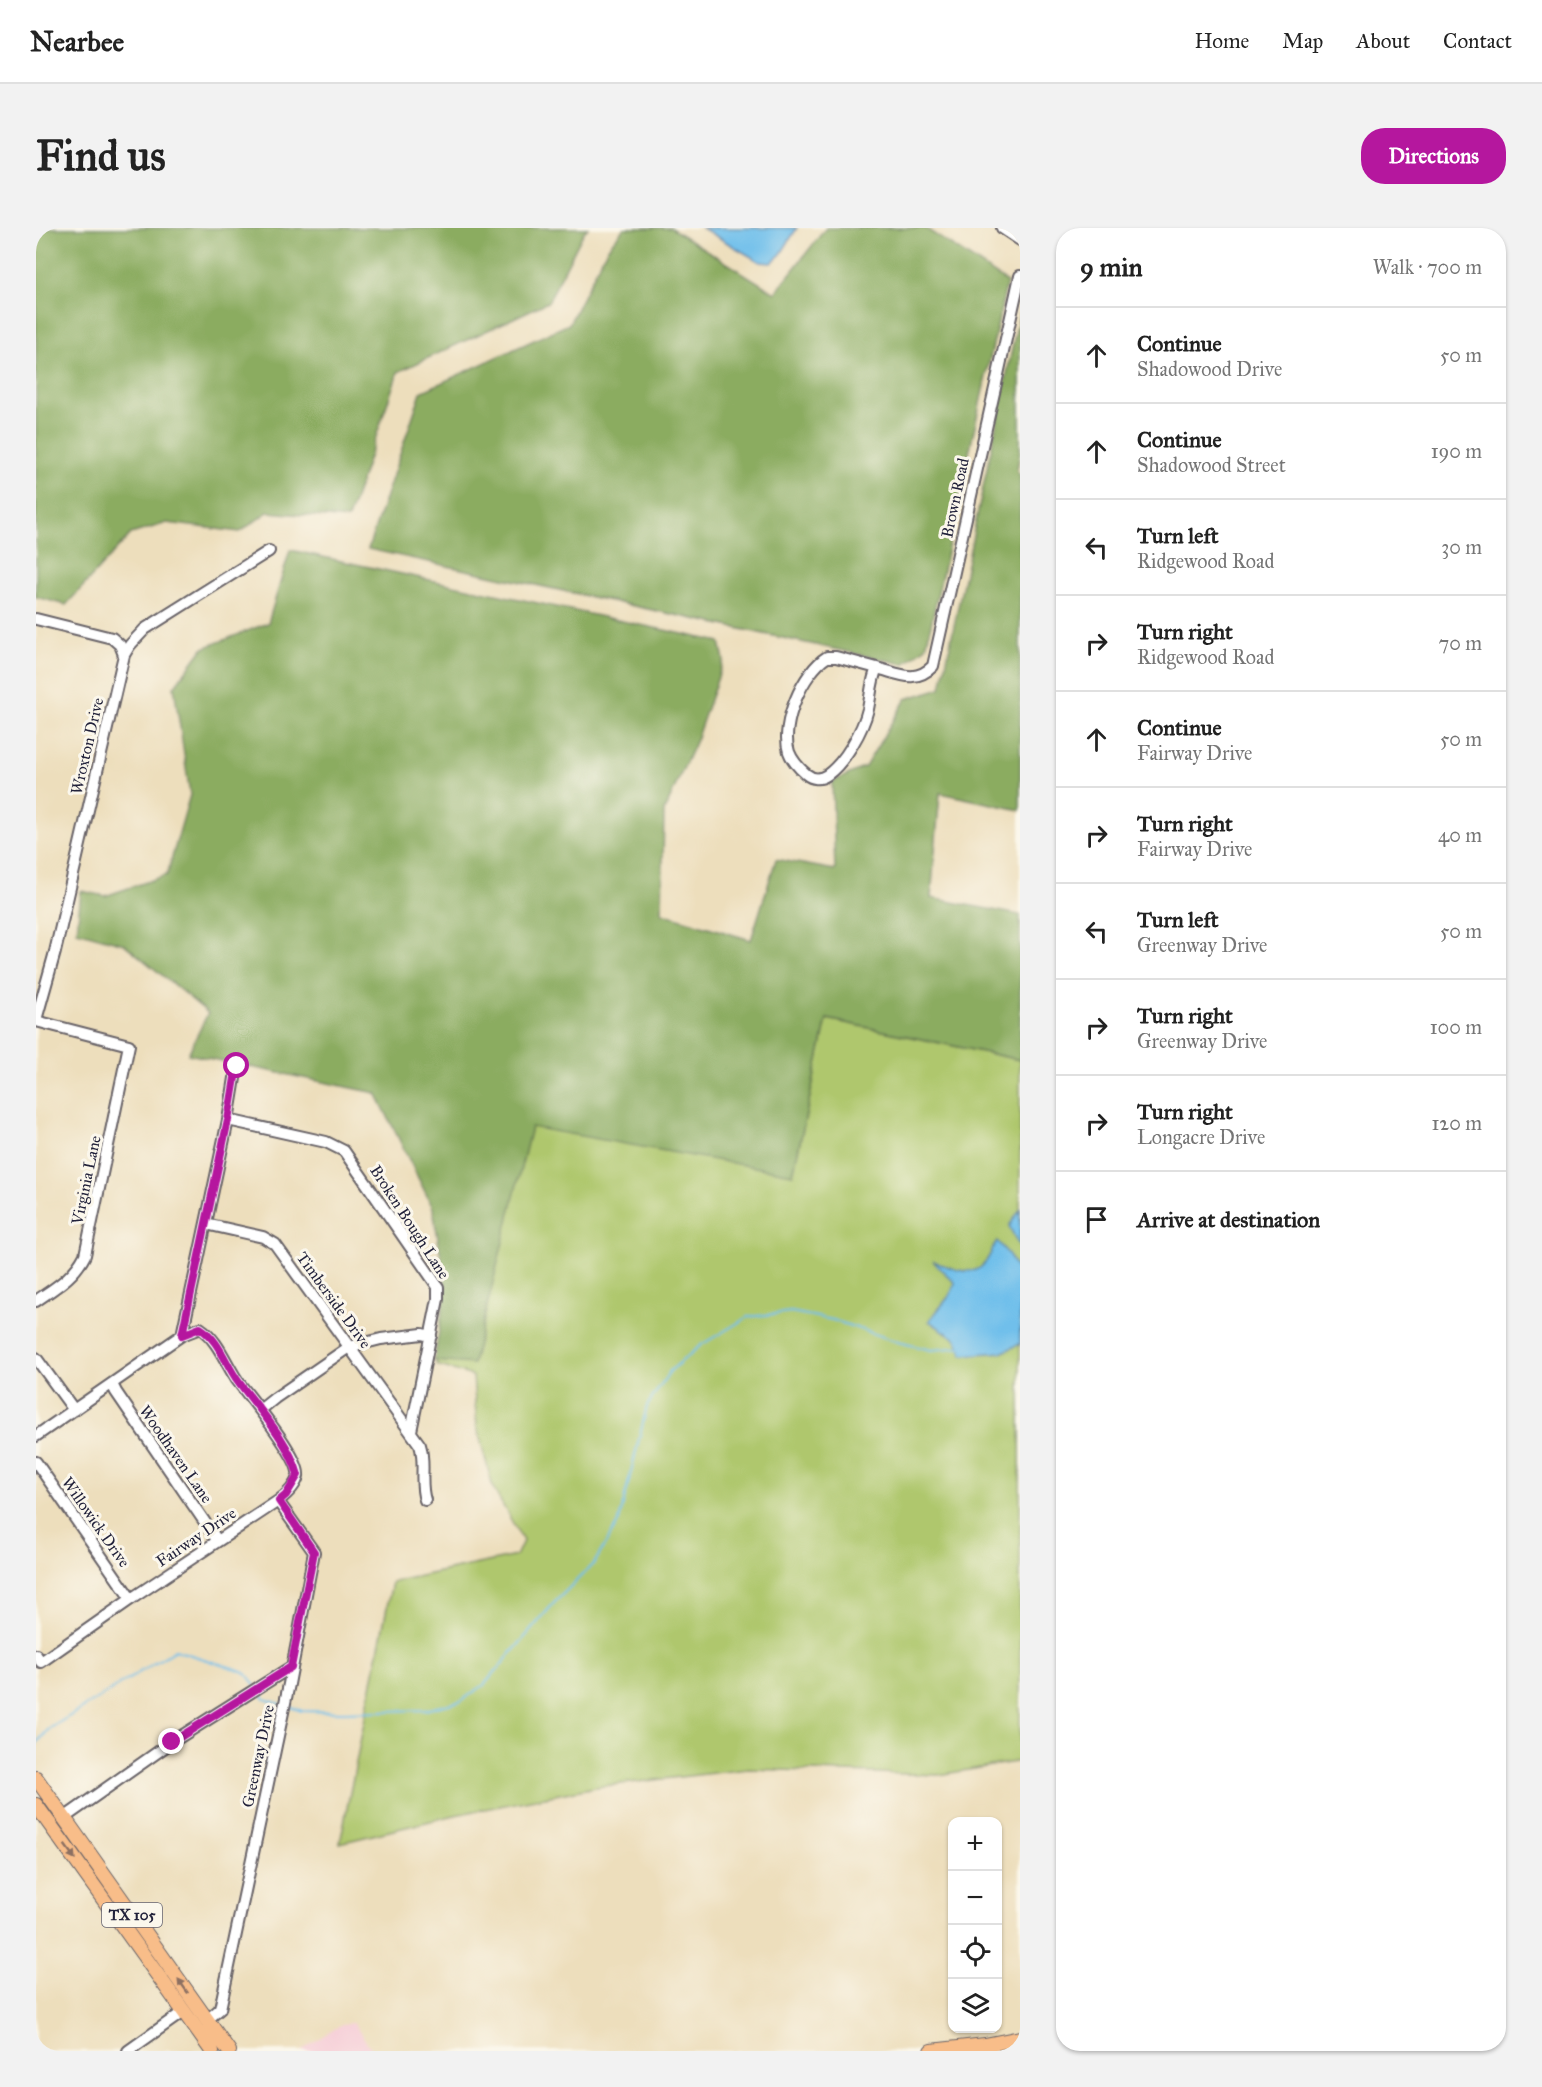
<!DOCTYPE html>
<meta charset="utf-8">
<style>
:root{--surface:#fff;--page:#f2f2f2;--text:#222;--muted:#767676;--line:#e0e0e0;--accent:#b5179e}
body{margin:0;font-family:"IM FELL Great Primer",serif;background:var(--page);color:var(--text)}
.controls{position:absolute;right:18px;bottom:18px;display:grid;overflow:hidden;border-radius:12px;box-shadow:0 2px 4px #0004}
.controls button{width:54px;height:54px;display:grid;place-items:center;padding:0;border:0;border-bottom:2px solid var(--line);background:var(--surface);color:var(--text);font:30px sans-serif}
.stop{position:absolute;width:18px;height:18px;margin:-14px;border:4px solid #b5179e;border-radius:50%;background:#fff}
.stop.end{background:#b5179e;border-color:#fff;box-shadow:0 2px 6px #0008}
.list{margin:0;padding:0;list-style:none}
h2{display:flex;justify-content:space-between;align-items:center;height:78px;margin:0;padding:0 24px;font-size:26px}
h2 small{font-size:20px;font-weight:400;color:var(--muted)}
.list li{display:grid;grid-template-columns:39px 1fr auto;gap:18px;align-items:center;box-sizing:border-box;height:96px;padding:0 24px;border-top:2px solid var(--line)}
.list b{display:block;font-size:22px;white-space:nowrap}
.list p{margin:0;font-size:20px;white-space:nowrap;color:var(--muted)}
.list em{font-size:20px;font-style:normal;color:var(--muted)}
.icon{flex:none;width:33px;height:33px;fill:none;stroke:currentColor;stroke-width:2;stroke-linecap:round;stroke-linejoin:round}
.map{position:relative;flex:none;width:984px;height:1823px;overflow:hidden;border-radius:24px}
header{display:flex;align-items:center;gap:36px;box-sizing:border-box;height:84px;padding:0 30px;background:var(--surface);border-bottom:2px solid var(--line)}
header strong{font-size:28px}
nav{display:flex;gap:33px;margin-inline-start:auto;font-size:21px}
.intro{display:flex;align-items:center;justify-content:space-between;box-sizing:border-box;height:144px;padding:0 36px}
h1{margin:0;font-size:42px}
.button{padding:15px 27px;border-radius:24px;background:var(--accent);color:#fff;font-size:21px;font-weight:700}
main{display:flex;gap:36px;padding:0 36px}
aside{flex:1;background:var(--surface);border-radius:24px;box-shadow:0 2px 4px #0004}
.map>svg:first-child{display:block}
</style>
<header>
<strong>Nearbee</strong>
<nav><a>Home</a><a>Map</a><a>About</a><a>Contact</a></nav>
</header>
<div class="intro"><h1>Find us</h1><a class="button">Directions</a></div>
<main>
<div class="map">
<svg width="984" height="1823" viewBox="0 0 984 1823">
<rect width="100%" height="100%" fill="#fbf7ec"/>
<filter id="ink" filterUnits="userSpaceOnUse"><feTurbulence type="fractalNoise" baseFrequency=".0167" numOctaves="2"/><feDisplacementMap in="SourceGraphic" scale="12" xChannelSelector="R" yChannelSelector="G"/><feConvolveMatrix kernelMatrix="1 2 1 2 8 2 1 2 1" color-interpolation-filters="sRGB"/></filter>
<filter id="wash" filterUnits="userSpaceOnUse"><feTurbulence type="fractalNoise" baseFrequency=".008" numOctaves="4" result="noise"/><feDisplacementMap in="SourceGraphic" scale="24" xChannelSelector="R" yChannelSelector="G"/><feGaussianBlur stdDeviation="1.35" result="paint"/><feColorMatrix in="noise" values="0 0 0 0 0 0 0 0 0 0 0 0 0 0 0 0 0 1.4 0 .05"/><feComposite in="paint" operator="in"/></filter>
<g filter="url(#wash)">
<rect width="100%" height="100%" fill="#eddebc"/>
<path fill="#f6cfd8" d="M317,1795L337,1823H265L306,1796Z"/>
<path fill="#afc76d" stroke="#687454" stroke-width="1.5" d="M791,791L984,832V1533L903,1547L712,1541L559,1559L419,1587L304,1615L356,1354L480,1328L487,1313L457,1260L441,1199L437,1148L400,1137L452,877L757,946Z"/>
<path fill="#8bac60" stroke="#56674e" stroke-width="1.5" d="M0,0H552L548,4L512,74L362,144L312,291L232,284L204,304L131,295L95,306L30,377L0,369Z
M588,0H635L739,65L790,0H889L971,54L890,419L868,436L332,321L385,164L533,96L571,21Z
M984,83V222L981,243L984,248V582L904,565L895,670L984,687V832L791,791L757,946L495,899L437,1136L398,1133L410,1061L397,980L340,865L152,826L172,785L88,716L41,703L45,663L69,668L131,647L154,567L138,459L167,420L232,395L254,322L684,414L688,432L660,512L628,584L626,685L715,712L740,631L799,642L796,554L829,539L870,471L905,460Z"/>
<path fill="#70bfeb" stroke="#497093" stroke-width="1.5" d="M666,0H761L745,26L735,35L724,34Z
M984,982V1020L973,998Z
M961,1013L973,1027L984,1048V1116L967,1124L927,1127L920,1111L893,1093L914,1067L919,1055L897,1033C911,1038 932,1049 945,1039C952,1034 956,1021 961,1013Z"/>
<g fill="none" stroke-linecap="round" stroke-linejoin="round">
<path stroke="#70bfeb" stroke-width="2" d="M224,1464L229,1471L244,1476
M252,1478L266,1483L305,1484L389,1482L425,1473L448,1457L518,1375L559,1334L583,1293L611,1178L634,1143L665,1117L712,1089L755,1084L797,1092L862,1114L895,1122L926,1119
M0,1516L13,1501L139,1422L209,1444L219,1457"/>
</g>
</g>
<g filter="url(#ink)">
<g fill="none" stroke-linecap="round" stroke-linejoin="round">
<defs>
<path id="minor" d="M966,0L984,12
M0,391L76,410L84,417L88,427
M791,429H800L841,440C835,453 835,467 832,481C827,502 809,534 791,547C784,552 776,551 770,546C763,540 756,532 753,524C744,496 767,444 791,429Z
M841,440C864,446 879,456 897,438L984,48
M0,792L19,724L88,427L94,417L109,401L233,323
M0,793L93,817L49,1027C38,1049 20,1059 0,1073
M192,892L290,914L308,923L402,1059V1071L375,1203
M170,996L227,1009L239,1016L384,1217C390,1235 383,1254 389,1272
M0,1130L38,1182
M76,1156L80,1164L181,1312
M224,1182L239,1170L313,1119L345,1111L386,1106L395,1108
M0,1208L146,1107L192,892L201,838
M0,1234L95,1371
M0,1427L5,1434L95,1371L242,1273C250,1267 260,1258 262,1248C265,1230 213,1169 201,1152C189,1134 182,1112 164,1100L146,1107
M28,1590L136,1514L255,1439
M171,1792L184,1781L253,1456L278,1324L242,1273
M92,1823L147,1784"/>
<path id="major" d="M0,1550L193,1823
M0,1577L176,1823
M895,1823L949,1817L984,1810"/>
</defs>
<use href="#minor" stroke="#696468" stroke-width="14"/>
<use href="#major" stroke="#696468" stroke-width="16"/>
<use href="#minor" stroke="#fff" stroke-width="10"/>
<use href="#major" stroke="#f8bd89" stroke-width="14"/>
</g>
<defs><path id="oneway-solid" d="M-6-.8H1V-3.2L6.5 0L1 3.2V.8H-6Z" transform="scale(1.5)"/></defs>
<g fill="#8d7062">
<use href="#oneway-solid" transform="translate(34 1624) rotate(54)"/>
<use href="#oneway-solid" transform="translate(147 1758) rotate(-125)"/>
</g>
</g>
<g fill="none" stroke-linecap="round" stroke-linejoin="round" filter="url(#ink)">
<path stroke="#b5179e" stroke-width="8" d="M136,1514L255,1439L278,1324L243,1273L250,1267L262,1247C252,1212 223,1182 202,1153C189,1135 183,1112 164,1100L146,1107L192,892L201,838"/>
</g>
<g text-anchor="middle" dominant-baseline="central" stroke-width="6" stroke-linejoin="round" paint-order="stroke">
<rect fill="#fbf7ec" stroke="#636270" stroke-width="1.5" x="66" y="1675" width="60" height="24" rx="4.5"/>
<g font-size="15" font-weight="bold" fill="#22223b">
<text x="96" y="1687">TX 105</text>
</g>
<g font-size="16" fill="#22223b" stroke="#fbf7ec">
<text transform="translate(919 270) rotate(-78)">Brown Road</text>
<text transform="translate(51 518) rotate(-77)">Wroxton Drive</text>
<text transform="translate(50 952) rotate(-78)">Virginia Lane</text>
<text transform="translate(374 994) rotate(57)">Broken Bough Lane</text>
<text transform="translate(298 1072) rotate(54)">Timberside Drive</text>
<text transform="translate(140 1226) rotate(55)">Woodhaven Lane</text>
<text transform="translate(60 1294) rotate(55)">Willowick Drive</text>
<text transform="translate(160 1309) rotate(-34)">Fairway Drive</text>
<text transform="translate(222 1528) rotate(-78)">Greenway Drive</text>
</g>
</g>
</svg>
<div class="controls">
<button>+</button>
<button>−</button>
<button><svg class="icon" aria-label="locate" viewBox="0 0 24 24"><circle cx="12" cy="12" r="6"/><path d="M12 2v4M12 18v4M2 12h4M18 12h4"/></svg></button>
<button><svg class="icon" aria-label="layers" viewBox="0 0 24 24"><path d="M12 4l9 5-9 5-9-5zM3 14l9 5 9-5"/></svg></button>
</div>
<div class="stop" style="left:201px;top:838px"></div>
<div class="stop end" style="left:136px;top:1514px"></div>
</div>
<aside>
<h2>9 min<small>Walk · 700 m</small></h2>
<ul class="list">
<li><svg class="icon" aria-label="ahead" viewBox="0 0 24 24"><path d="M12 20V5M6 11l6-6 6 6"/></svg><div><b>Continue</b><p>Shadowood Drive</p></div><em>50 m</em></li>
<li><svg class="icon" aria-label="ahead" viewBox="0 0 24 24"><path d="M12 20V5M6 11l6-6 6 6"/></svg><div><b>Continue</b><p>Shadowood Street</p></div><em>190 m</em></li>
<li><svg class="icon" aria-label="left" viewBox="0 0 24 24"><path d="M17 20v-9H6M10 6l-5 5 5 5"/></svg><div><b>Turn left</b><p>Ridgewood Road</p></div><em>30 m</em></li>
<li><svg class="icon" aria-label="right" viewBox="0 0 24 24"><path d="M7 20v-9h11M14 6l5 5-5 5"/></svg><div><b>Turn right</b><p>Ridgewood Road</p></div><em>70 m</em></li>
<li><svg class="icon" aria-label="ahead" viewBox="0 0 24 24"><path d="M12 20V5M6 11l6-6 6 6"/></svg><div><b>Continue</b><p>Fairway Drive</p></div><em>50 m</em></li>
<li><svg class="icon" aria-label="right" viewBox="0 0 24 24"><path d="M7 20v-9h11M14 6l5 5-5 5"/></svg><div><b>Turn right</b><p>Fairway Drive</p></div><em>40 m</em></li>
<li><svg class="icon" aria-label="left" viewBox="0 0 24 24"><path d="M17 20v-9H6M10 6l-5 5 5 5"/></svg><div><b>Turn left</b><p>Greenway Drive</p></div><em>50 m</em></li>
<li><svg class="icon" aria-label="right" viewBox="0 0 24 24"><path d="M7 20v-9h11M14 6l5 5-5 5"/></svg><div><b>Turn right</b><p>Greenway Drive</p></div><em>100 m</em></li>
<li><svg class="icon" aria-label="right" viewBox="0 0 24 24"><path d="M7 20v-9h11M14 6l5 5-5 5"/></svg><div><b>Turn right</b><p>Longacre Drive</p></div><em>120 m</em></li>
<li><svg class="icon" aria-label="arrive" viewBox="0 0 24 24"><path d="M6 21V4h12l-3 4 3 4H6"/></svg><div><b>Arrive at destination</b></div></li>
</ul>
</aside>
</main>
